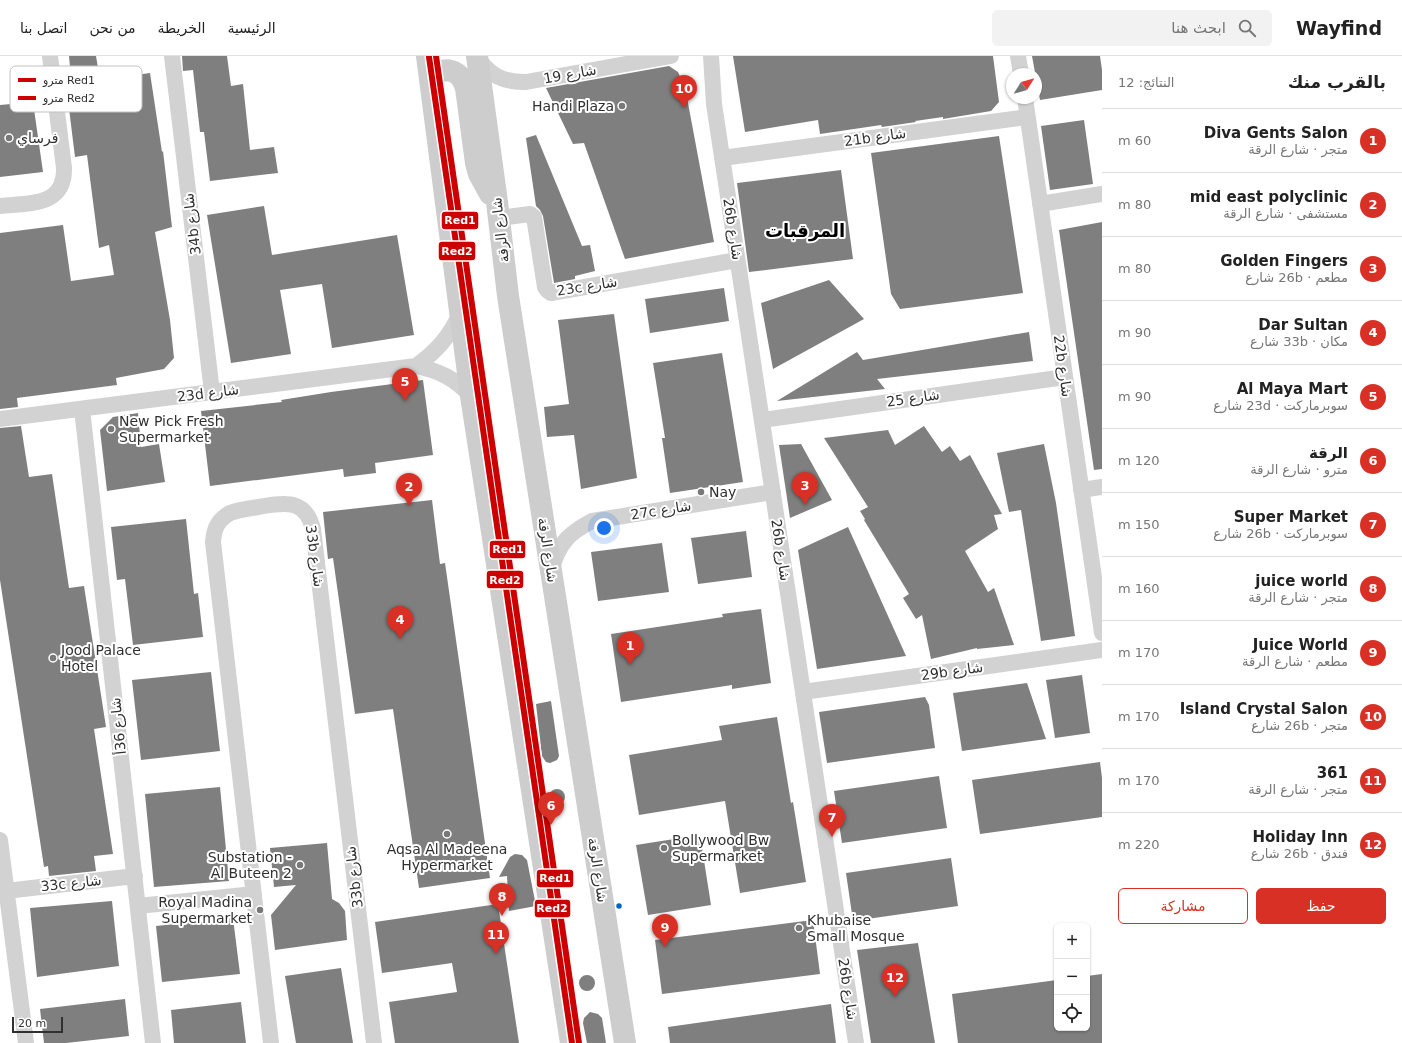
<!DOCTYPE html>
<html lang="ar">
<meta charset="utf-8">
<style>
:root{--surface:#fff;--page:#f2f2f2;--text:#222;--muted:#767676;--line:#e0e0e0;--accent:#d93025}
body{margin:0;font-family:"DejaVu Sans","Noto Sans Arabic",sans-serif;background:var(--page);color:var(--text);direction:rtl}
.controls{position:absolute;right:12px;bottom:12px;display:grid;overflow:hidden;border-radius:6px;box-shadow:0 1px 3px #0004}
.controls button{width:36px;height:36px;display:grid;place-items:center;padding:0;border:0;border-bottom:1px solid var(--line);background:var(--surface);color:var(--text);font:20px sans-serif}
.compass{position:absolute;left:1006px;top:12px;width:36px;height:36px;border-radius:50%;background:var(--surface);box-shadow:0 1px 3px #0004;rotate:53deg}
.scale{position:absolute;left:12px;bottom:10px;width:51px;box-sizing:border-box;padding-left:4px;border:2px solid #303030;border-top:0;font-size:11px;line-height:14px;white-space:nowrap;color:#303030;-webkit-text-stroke:3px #fff;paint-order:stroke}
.you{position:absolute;left:604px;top:472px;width:14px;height:14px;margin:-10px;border:3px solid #fff;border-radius:50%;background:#1a73e8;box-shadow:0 0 0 6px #1a73e833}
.badge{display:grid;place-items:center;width:26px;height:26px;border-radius:50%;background:var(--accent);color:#fff;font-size:13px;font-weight:700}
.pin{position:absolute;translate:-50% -33px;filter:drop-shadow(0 1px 2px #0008)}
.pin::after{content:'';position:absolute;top:21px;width:14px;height:12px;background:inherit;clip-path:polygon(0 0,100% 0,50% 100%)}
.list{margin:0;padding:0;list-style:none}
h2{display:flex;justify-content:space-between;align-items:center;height:52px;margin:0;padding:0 16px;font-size:17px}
h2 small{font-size:13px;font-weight:400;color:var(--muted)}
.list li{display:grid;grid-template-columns:26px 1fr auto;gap:12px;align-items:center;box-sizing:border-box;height:64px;padding:0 16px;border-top:1px solid var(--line)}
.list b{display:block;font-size:15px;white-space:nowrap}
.list p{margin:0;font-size:13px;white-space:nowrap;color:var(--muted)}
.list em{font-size:13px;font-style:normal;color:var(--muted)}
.actions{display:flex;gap:8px;padding:12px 16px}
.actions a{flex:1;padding:9px 0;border:1px solid var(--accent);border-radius:6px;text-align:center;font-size:14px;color:var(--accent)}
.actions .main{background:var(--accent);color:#fff}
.icon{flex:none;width:22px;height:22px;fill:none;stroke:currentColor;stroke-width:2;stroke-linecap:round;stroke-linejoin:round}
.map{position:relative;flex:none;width:1102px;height:987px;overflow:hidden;direction:ltr}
header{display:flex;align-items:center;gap:24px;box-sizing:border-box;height:56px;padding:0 20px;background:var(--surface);border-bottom:1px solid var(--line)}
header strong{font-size:19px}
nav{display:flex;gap:22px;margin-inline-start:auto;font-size:14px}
.search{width:280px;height:36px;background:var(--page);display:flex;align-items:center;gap:10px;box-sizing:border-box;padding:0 14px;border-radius:6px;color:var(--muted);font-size:15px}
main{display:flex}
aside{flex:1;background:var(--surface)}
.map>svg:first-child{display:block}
</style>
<header>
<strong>Wayfind</strong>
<div class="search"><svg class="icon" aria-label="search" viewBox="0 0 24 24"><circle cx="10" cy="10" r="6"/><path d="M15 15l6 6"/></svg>ابحث هنا</div>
<nav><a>الرئيسية</a><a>الخريطة</a><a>من نحن</a><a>اتصل بنا</a></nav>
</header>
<main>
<aside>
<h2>بالقرب منك<small>النتائج: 12</small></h2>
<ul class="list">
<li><span class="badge">1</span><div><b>Diva Gents Salon</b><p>متجر · شارع الرقة</p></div><em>60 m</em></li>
<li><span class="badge">2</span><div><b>mid east polyclinic</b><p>مستشفى · شارع الرقة</p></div><em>80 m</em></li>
<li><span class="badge">3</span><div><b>Golden Fingers</b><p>مطعم · 26b شارع</p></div><em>80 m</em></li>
<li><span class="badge">4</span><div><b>Dar Sultan</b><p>مكان · 33b شارع</p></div><em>90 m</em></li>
<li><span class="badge">5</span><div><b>Al Maya Mart</b><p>سوبرماركت · 23d شارع</p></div><em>90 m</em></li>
<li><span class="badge">6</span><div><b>الرقة</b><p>مترو · شارع الرقة</p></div><em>120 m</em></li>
<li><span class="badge">7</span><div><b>Super Market</b><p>سوبرماركت · 26b شارع</p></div><em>150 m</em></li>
<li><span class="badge">8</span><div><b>juice world</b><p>متجر · شارع الرقة</p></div><em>160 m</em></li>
<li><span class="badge">9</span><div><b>Juice World</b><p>مطعم · شارع الرقة</p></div><em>170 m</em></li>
<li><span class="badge">10</span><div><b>Island Crystal Salon</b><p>متجر · 26b شارع</p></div><em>170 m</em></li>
<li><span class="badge">11</span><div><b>361</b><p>متجر · شارع الرقة</p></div><em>170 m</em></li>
<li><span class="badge">12</span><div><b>Holiday Inn</b><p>فندق · 26b شارع</p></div><em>220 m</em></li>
</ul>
<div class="actions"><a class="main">حفظ</a><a>مشاركة</a></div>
</aside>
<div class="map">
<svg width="1102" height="987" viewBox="0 0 1102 987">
<rect width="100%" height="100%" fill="#fff"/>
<path fill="#7f7f7f" d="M69,0H96L100,24L150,17L162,96L163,95L172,171L155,176L170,264L174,302L164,313L116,322L117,329L17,342L18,351L0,353V177L63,169L71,225L114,219L109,189L99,192L87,99L75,101L64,12L70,11Z
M182,0H227L231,30L243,28L250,94L274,91L278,117L210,125L204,76H200L193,14L183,15Z
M733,0H993L999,46L991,55L943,63V61L915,65L916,66L882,71L881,69L820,78L818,64L745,76Z
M1032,0H1100L1102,14V34L1040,44Z
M669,10L678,16L685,31L714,186L625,203L584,87L573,88L546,32Z
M33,46L43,116L0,121V49Z
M1084,64L1093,128L1050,134L1041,70Z
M536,79L582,190L590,189L595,215L575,220V223L554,227L543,160L540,154L536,150L526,82Z
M999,80L1023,237L900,253L891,238L871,97Z
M841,114L853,203L749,216L737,127Z
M264,150L272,199L397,179L414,279L332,292L322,228L280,234L291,298L231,307L207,159Z
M1102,166V413L1094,414L1059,174Z
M829,224L864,263L773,313L761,247Z
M724,232L729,265L650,277L645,243Z
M614,258L637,422L581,433L574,379L547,381L544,351L569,348L558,264Z
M1029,276L1033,305L877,323L885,333L777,345L857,296L863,304Z
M722,297L743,426L670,437L662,382H665L653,307Z
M423,324L433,399L375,407L376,417L344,421L343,413L210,430L201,355L282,346L281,344L331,336Z
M138,357L141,391L159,388L165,426L107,435L100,374L113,361Z
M21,370L29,421L52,418L69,532L84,530L106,671L94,673L113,798L94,800L96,815L49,820L48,810L44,811L0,524V372Z
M924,370L942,396L950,390L960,405L970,399L1002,458L994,459L998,473L965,495L988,536L994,532L1014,589L977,593V592L931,603L922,559L916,563L903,542L909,538L864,464L865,463L860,455L868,451L824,382L888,374L895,389Z
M801,388L832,444L790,462L779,389Z
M1044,388L1056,447L1075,580L1041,585L1021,454L1009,456L997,397Z
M432,444L440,508L445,507L490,822L419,832L393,653L355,658L333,502L328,503L323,456Z
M186,463L194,538L198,537L203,581L133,589L125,523L117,524L111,471Z
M848,471L906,600L817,613L798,494Z
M746,475L752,521L698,528L691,482Z
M662,487L669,536L598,545L591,496Z
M761,553L771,627L732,633V629L621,646L611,578L723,561L722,558Z
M211,616L220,695L141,704L132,624Z
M1082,619L1090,677L1055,682L1046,624Z
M1027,627L1046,683L962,695L953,637Z
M925,641L929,649L935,692L827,707L819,656Z
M551,645L559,700L557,704L550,707L546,706L542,700L536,648Z
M777,661L791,747L793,746L806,826L740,837L725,745L639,759L629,699L722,684L719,670Z
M1100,706L1102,722V761L980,778L972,724Z
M939,720L947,772L842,787L834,735Z
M220,731L229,825L154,831L145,738Z
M549 741a8 8 0 1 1 16 0a8 8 0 1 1-16 0Z
M700,779L711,849L648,859L636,789Z
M327,787L332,843L339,847L345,855L347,884L275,894L271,859L296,829L274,831L270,792Z
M515,798L522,799L527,804L536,850L509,855L507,820L499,821L510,801Z
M951,802L958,850L853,865L846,817Z
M112,845L119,910L37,921L30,852Z
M498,848L519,987H395L389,946L457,936L452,907L382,917L375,866Z
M233,862L240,918L162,926L156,870Z
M813,864L820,918L662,938L655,884Z
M918,887L935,987H871L857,894Z
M341,912L353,987H296L285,920Z
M1102,918V987H958L952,938L1057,924V972H1087V920Z
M579 927a8 8 0 1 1 16 0a8 8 0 1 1-16 0Z
M125,943L129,980L66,987H44L40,953Z
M241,946L246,987H174L171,954Z
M831,948L836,987H670L668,971Z
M590,956L598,958L602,962L606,987H587L583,967L584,962Z"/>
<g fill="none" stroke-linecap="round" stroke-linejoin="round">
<path stroke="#d2d2d2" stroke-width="16" d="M172,0L212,336
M711,0L714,48L856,987
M1018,0L1021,18
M477,1C491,20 502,26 526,26L671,0
M1025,42L1102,577
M722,102L1027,61
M1040,148L1102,138
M0,150C28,147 65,151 64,112L50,0
M499,162L530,158L534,161L545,231L547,234L551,237L737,204
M416,310C437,295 449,281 460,258
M82,353L153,987
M0,363L416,310C440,315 454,322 471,340
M762,364L1065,321
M1081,434L1102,431
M552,512C559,487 569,477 592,465L773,436
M803,636L1102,594
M0,784L26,987
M6,835L135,820
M138,850L254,838
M271,987L213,486C214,472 218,464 230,457C241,453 253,452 264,450C288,446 306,445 313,473L374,987"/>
<path stroke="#cdcdcd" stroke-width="22" d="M427,0L471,340L571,987
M477,0L497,146L508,240L625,987
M430,22C445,9 460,13 466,32L476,107L479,118L490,138"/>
<defs>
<path id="metro-1" d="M436,0L579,987"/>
<path id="metro-2" d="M429,1L572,987"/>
</defs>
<use href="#metro-1" stroke="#fff" stroke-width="9"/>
<use href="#metro-2" stroke="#fff" stroke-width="9"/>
<use href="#metro-1" stroke="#c00" stroke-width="6"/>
<use href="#metro-2" stroke="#c00" stroke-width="6"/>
</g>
<g fill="#787878" stroke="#fff" stroke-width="1.5">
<circle cx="622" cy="50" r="4"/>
<circle cx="9" cy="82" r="4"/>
<circle cx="111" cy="373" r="4"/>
<circle cx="701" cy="436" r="4"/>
<circle cx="53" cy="602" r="4"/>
<circle cx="447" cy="778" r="4"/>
<circle cx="664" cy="792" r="4"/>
<circle cx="300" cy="809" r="4"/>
<circle cx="260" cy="854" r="4"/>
<circle cx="799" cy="872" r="4"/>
</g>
<circle fill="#0065bd" stroke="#fff" stroke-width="1.5" cx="619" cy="850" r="3.5"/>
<g text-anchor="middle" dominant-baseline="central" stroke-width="4" stroke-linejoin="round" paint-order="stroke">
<g font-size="14" fill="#303030" stroke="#fff">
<text transform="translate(570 18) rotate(-10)">شارع 19</text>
<text transform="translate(875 81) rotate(-8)">21b شارع</text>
<text transform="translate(192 168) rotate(-97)">34b شارع</text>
<text transform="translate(733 173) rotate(81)">26b شارع</text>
<text transform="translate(500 174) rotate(-97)">شارع الرقة</text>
<text transform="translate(587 230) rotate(-9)">23c شارع</text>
<text transform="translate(1063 310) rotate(82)">22b شارع</text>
<text transform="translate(208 337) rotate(-7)">23d شارع</text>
<text transform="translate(913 342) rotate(-8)">شارع 25</text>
<text transform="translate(661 454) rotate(-9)">27c شارع</text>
<text transform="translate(548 494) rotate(81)">شارع الرقة</text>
<text transform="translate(781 494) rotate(81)">26b شارع</text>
<text transform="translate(315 500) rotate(82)">33b شارع</text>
<text transform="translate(952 615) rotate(-8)">29b شارع</text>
<text transform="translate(118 670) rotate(-96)">شارع 36أ</text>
<text transform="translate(598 814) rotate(81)">شارع الرقة</text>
<text transform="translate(354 821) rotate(-97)">33b شارع</text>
<text transform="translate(71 827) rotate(-6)">33c شارع</text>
<text transform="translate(848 933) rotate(81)">26b شارع</text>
</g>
<g font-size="14" fill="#303030" stroke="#fff" text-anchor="start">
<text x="614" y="50" text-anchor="end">Handi Plaza</text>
<text x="17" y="82">فرساي</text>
<text x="119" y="365">New Pick Fresh<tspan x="119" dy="16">Supermarket</tspan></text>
<text x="709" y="436">Nay</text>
<text x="61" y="594">Jood Palace<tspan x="61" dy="16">Hotel</tspan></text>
<text x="672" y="784">Bollywood Bw<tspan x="672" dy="16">Supermarket</tspan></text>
<text x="447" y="793" text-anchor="middle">Aqsa Al Madeena<tspan x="447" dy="16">Hypermarket</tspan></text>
<text x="292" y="801" text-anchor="end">Substation -<tspan x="292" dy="16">Al Buteen 2</tspan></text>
<text x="252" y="846" text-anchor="end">Royal Madina<tspan x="252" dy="16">Supermarket</tspan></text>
<text x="807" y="864">Khubaise<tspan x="807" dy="16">Small Mosque</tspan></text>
</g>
<g font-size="18" font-weight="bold" fill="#000" stroke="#fff">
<text x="805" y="174">المرقبات</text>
</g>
</g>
<rect x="10" y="10" width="132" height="46" rx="6" fill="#fff" stroke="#c1c1c1" stroke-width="1"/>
<rect x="18" y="22" width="18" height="4" fill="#c00"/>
<rect x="18" y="40" width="18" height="4" fill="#c00"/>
<g font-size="11" fill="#303030">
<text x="43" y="28">مترو Red1</text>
<text x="43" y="46">مترو Red2</text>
</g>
<g stroke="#fff" stroke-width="1.5">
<rect x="441" y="155" width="38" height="19" rx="4" fill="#c00"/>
<rect x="438" y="185" width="38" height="20" rx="4" fill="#c00"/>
<rect x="489" y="484" width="37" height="19" rx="4" fill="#c00"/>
<rect x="486" y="514" width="38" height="19" rx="4" fill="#c00"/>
<rect x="536" y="813" width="38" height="19" rx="4" fill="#c00"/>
<rect x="534" y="843" width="37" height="19" rx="4" fill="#c00"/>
</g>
<g font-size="11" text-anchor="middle" font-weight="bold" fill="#fff">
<text x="460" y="168">Red1</text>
<text x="457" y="199">Red2</text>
<text x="508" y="497">Red1</text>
<text x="505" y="528">Red2</text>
<text x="555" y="826">Red1</text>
<text x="552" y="856">Red2</text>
</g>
</svg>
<div class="controls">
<button>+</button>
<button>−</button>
<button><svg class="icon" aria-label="locate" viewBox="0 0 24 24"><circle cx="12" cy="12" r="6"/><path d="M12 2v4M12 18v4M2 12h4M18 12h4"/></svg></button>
</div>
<svg class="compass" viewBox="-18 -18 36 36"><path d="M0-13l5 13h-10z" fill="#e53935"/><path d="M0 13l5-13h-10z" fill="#767676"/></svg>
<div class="scale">20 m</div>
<div class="you"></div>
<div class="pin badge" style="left:630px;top:609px">1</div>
<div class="pin badge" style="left:409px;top:450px">2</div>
<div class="pin badge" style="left:805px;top:449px">3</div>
<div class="pin badge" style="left:400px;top:583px">4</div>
<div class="pin badge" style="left:405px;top:345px">5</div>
<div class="pin badge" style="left:551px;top:769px">6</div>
<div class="pin badge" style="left:832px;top:781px">7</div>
<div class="pin badge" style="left:502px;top:860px">8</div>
<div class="pin badge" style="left:665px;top:891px">9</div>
<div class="pin badge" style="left:684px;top:52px">10</div>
<div class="pin badge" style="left:496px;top:898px">11</div>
<div class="pin badge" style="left:895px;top:941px">12</div>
</div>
</main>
